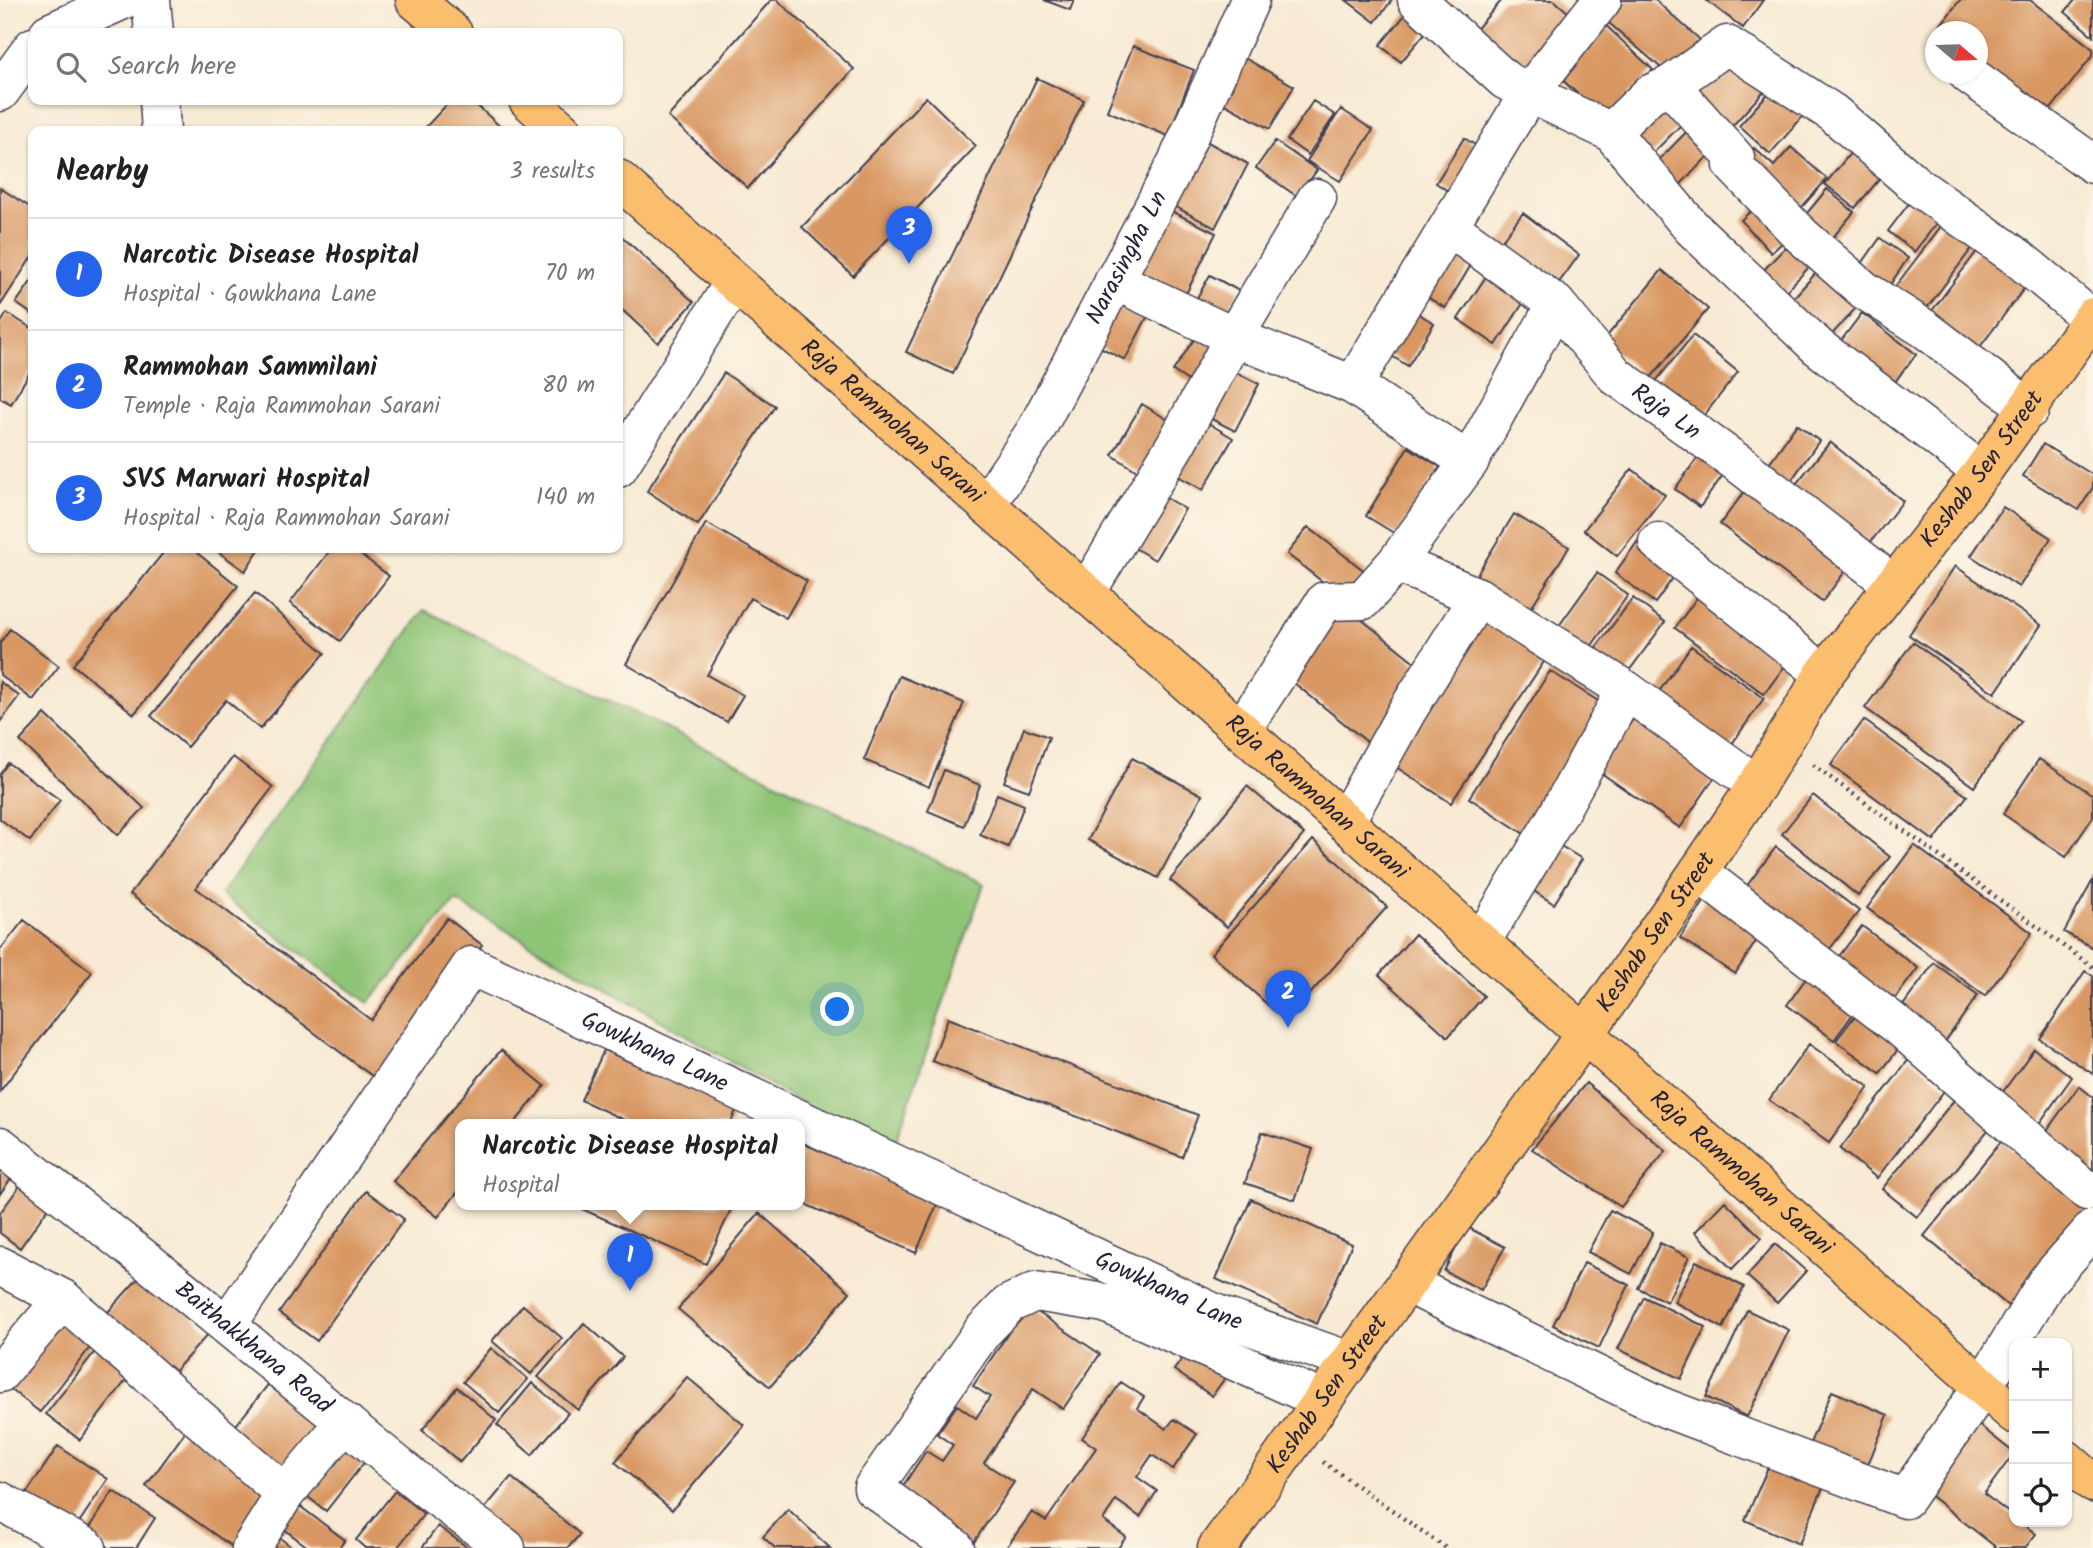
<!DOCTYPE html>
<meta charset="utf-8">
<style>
:root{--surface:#fff;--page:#f2f2f2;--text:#222;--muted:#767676;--line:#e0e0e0;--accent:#2563eb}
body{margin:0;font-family:Kalam,sans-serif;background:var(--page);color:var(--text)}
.controls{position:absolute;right:21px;bottom:21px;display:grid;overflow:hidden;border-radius:14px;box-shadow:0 2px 5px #0004}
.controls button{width:63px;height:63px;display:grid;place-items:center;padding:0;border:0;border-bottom:2px solid var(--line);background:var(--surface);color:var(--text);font:35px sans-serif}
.compass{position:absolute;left:1925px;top:21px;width:63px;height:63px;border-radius:50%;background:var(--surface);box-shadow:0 2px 5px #0004;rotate:109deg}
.you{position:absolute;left:838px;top:1010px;width:24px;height:24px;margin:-18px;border:5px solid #fff;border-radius:50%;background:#1a73e8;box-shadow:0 0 0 10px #1a73e833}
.badge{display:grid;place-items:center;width:46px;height:46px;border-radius:50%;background:var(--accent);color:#fff;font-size:23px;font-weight:700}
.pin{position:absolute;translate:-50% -58px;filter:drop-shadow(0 2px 4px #0008)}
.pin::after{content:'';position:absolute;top:37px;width:24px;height:21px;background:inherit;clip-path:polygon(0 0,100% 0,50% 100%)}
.popup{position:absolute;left:455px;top:1119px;width:350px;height:91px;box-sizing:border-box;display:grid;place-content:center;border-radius:14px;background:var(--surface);filter:drop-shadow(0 2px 5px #0005);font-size:23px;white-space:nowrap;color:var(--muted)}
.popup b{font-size:26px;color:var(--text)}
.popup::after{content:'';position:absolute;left:50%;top:100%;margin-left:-14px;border:14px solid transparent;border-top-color:var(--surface)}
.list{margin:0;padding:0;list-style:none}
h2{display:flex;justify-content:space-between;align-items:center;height:91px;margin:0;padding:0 28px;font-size:30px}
h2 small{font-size:23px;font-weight:400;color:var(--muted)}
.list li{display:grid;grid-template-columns:46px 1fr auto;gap:21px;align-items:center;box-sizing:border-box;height:112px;padding:0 28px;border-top:2px solid var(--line)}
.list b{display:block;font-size:26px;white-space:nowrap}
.list p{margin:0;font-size:23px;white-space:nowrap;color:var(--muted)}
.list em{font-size:23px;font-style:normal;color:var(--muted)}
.icon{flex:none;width:38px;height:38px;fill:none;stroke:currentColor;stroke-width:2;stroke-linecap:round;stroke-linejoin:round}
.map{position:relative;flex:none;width:2093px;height:1548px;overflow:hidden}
.search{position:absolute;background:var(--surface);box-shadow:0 2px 5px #0004;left:28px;top:28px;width:595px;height:77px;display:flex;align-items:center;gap:18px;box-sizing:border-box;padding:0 24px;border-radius:14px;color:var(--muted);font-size:26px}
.panel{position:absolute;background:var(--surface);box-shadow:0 2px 5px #0004;left:28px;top:126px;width:595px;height:427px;border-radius:14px}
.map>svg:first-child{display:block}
</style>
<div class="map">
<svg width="2093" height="1548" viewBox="0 0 2093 1548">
<rect width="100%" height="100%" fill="#fcf5e5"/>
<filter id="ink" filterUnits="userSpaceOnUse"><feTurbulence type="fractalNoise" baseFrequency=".0143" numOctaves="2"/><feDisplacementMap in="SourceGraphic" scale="14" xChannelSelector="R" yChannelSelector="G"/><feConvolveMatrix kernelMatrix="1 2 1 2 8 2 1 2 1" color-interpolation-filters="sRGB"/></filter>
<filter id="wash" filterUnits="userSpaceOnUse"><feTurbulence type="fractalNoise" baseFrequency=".00686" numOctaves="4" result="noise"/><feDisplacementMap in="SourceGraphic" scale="28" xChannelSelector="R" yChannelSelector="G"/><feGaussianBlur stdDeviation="1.57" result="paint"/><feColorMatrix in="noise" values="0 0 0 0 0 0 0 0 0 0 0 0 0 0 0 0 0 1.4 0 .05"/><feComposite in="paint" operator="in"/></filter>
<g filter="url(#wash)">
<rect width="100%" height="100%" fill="#f8ead4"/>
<path fill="#8ec476" stroke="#587358" stroke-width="2" d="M424,610L984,884L891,1155L456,901L368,1003L221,894Z"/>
<g id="blocks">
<path fill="#d99863" d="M771,0H777L854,69L748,188L668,117Z
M1044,0H1074L1070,10Z
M1346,0H1392L1375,22Z
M1502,0H1554L1578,21L1525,81L1472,34Z
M1617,0H1655L1705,44L1674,79L1602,17Z
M1706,0H1763L1743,28Z
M1960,0H2030L2093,49V55L2044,118L1978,66V32H1935Z
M2075,0H2093V36L2065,12Z
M1410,9L1431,26L1401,62L1380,45Z
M1598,18L1653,70L1605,120L1551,69Z
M1133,46L1194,70L1168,136L1107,111Z
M1234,52L1294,86L1270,129L1210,96Z
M1727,56L1765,90L1724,135L1686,101Z
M1037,78L1084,100L953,374L906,352Z
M1773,88L1804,115L1770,154L1739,126Z
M1665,89L1691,115L1648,158L1622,132Z
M926,97L976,146L853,276L802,227Z
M451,100H471L505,131H425L423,130Z
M1313,101L1335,115L1308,155L1287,140Z
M1341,109L1373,130L1340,181L1307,161Z
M1696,122L1719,145L1678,187L1655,164Z
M1464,138L1491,155L1462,200L1436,183Z
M1206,141L1248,164L1215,228L1172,205Z
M1275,141L1317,170L1298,197L1256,168Z
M1791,147L1827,179L1793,217L1737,167L1754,148L1774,166Z
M1852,151L1882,176L1855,208L1825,184Z
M0,188L33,209V255L0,306Z
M1827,189L1854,212L1825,247L1798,224Z
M1914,197L1941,218L1914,252L1888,231Z
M1764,199L1794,232L1771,253L1741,220Z
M1163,207L1216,233L1180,306L1127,280Z
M1523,213L1579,255L1552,292L1495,249Z
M1948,217L1978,240L1921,316L1891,292Z
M618,233L694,302L658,343L618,306Z
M1796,236L1819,257L1784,293L1762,272Z
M1448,237L1477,255L1445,308L1415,289Z
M1880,238L1908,258L1885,292L1856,272Z
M1981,246L2029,282L1973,356L1925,320Z
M1825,263L1864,299L1826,341L1787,305Z
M1491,269L1529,294L1496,345L1458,319Z
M1662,270L1708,309L1649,380L1603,341Z
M1210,275L1239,291L1223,319L1194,303Z
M33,279V315L16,303Z
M1116,286L1153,306L1125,360L1088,341Z
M1412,310L1434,323L1408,366L1387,353Z
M7,313L33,329V367L11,404L0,398V324Z
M1862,313L1916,354L1891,387L1837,346Z
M1199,332L1218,345L1193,384L1173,371Z
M1693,335L1738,372L1702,418L1656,381Z
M1224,366L1259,384L1235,431L1200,413Z
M724,373L775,406L698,525L647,491Z
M1142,404L1173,423L1142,474L1112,455Z
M1203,420L1233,438L1203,490L1173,473Z
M1797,424L1819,441L1783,492L1760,476Z
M1830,442L1903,501L1861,554L1787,495Z
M2043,444L2093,475V487L2079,510L2023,476Z
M1408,447L1440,467L1397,535L1366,516Z
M1703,450L1728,468L1700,507L1675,489Z
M1632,469L1665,495L1617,556L1584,530Z
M1751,483L1853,561L1822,602L1720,524Z
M1154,491L1185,509L1155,560L1124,542Z
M2003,507L2051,538L2019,587L1971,556Z
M1514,514L1569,547L1527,614L1473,581Z
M706,523L807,581L786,618L750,598L707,675L743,695L727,722L626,664Z
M1308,527L1367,573L1346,600L1287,554Z
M1640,538L1680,568L1655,603L1615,573Z
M167,548H191L238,586L134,714L73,665Z
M219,548H260L245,571L217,551Z
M332,548H352L389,576L340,641L290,603Z
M1955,566L2041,625L1995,693L1909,635Z
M1597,573L1628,595L1587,652L1556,630Z
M1704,588L1793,655L1764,694L1675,628Z
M255,593L325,653L260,729L226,700L187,747L151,716Z
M1633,598L1665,622L1623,679L1591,654Z
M1340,602L1428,673L1371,745L1283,674Z
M1480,618L1545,660L1451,803L1387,761Z
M10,629L59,666L33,700L0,675V643Z
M1913,642L2021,721L1974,787L1865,708Z
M1691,646L1764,698L1729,748L1656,696Z
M1550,671L1611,709L1529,837L1469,798Z
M899,676L964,703L929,787L864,760Z
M0,682L19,696L0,722Z
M1641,708L1723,765L1680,828L1597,770Z
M45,714L144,808L118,835L20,741Z
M1864,720L1967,796L1934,841L1831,765Z
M1024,728L1049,737L1029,791L1004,782Z
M233,757L273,787L196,888L371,1020L447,918L482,945L380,1082L130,894Z
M1132,758L1202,795L1158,878L1088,840Z
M2039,759L2093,795V817L2066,857L2003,814Z
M8,763L60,800L30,841L0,819V774Z
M944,770L980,785L964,826L928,811Z
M1247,786L1304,834L1227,927L1170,880Z
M997,794L1024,805L1008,847L980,835Z
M1813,795L1890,857L1858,896L1782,834Z
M1313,840L1387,907L1286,1021L1211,954Z
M1551,840L1582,859L1554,904L1523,884Z
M1914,845L2032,933L1985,996L1867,908Z
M1776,847L1859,911L1822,959L1740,895Z
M2093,880V948L2064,932Z
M1708,896L1762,932L1735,974L1680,938Z
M24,920L92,972L0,1091V950Z
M1862,926L1918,968L1893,1001L1837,959Z
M1415,934L1484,996L1448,1037L1379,975Z
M1934,963L1978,995L1944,1043L1899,1011Z
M1812,970L1860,1004L1834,1040L1787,1005Z
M2085,971L2093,976V1074L2040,1039Z
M1862,1006L1906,1039L1880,1073L1836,1041Z
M948,1018L1198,1115L1182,1157L932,1061Z
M1809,1044L1869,1087L1829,1143L1769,1100Z
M2034,1049L2072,1077L2036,1128L1997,1100Z
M501,1050L545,1086L513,1125H460V1189L438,1217L393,1181Z
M604,1050L736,1110L730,1125H635L581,1100Z
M1910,1058L1947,1087L1877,1178L1840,1149Z
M1586,1083L1666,1151L1621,1207L1532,1149Z
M2079,1086L2093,1097V1175L2042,1137Z
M1963,1089L1998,1118L1917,1217L1882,1189Z
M1262,1132L1313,1149L1295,1200L1245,1183Z
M2002,1140L2090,1214L2012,1309L1924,1236Z
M800,1142L938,1202L916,1253L800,1202Z
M0,1163L15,1173L0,1194Z
M22,1183L51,1204L20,1248L0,1233V1213Z
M366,1191L404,1219L317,1341L279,1313Z
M1251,1199L1352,1244L1317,1324L1216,1279Z
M1725,1201L1762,1238L1732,1269L1695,1232Z
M573,1205H733L706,1264Z
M1610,1210L1653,1232L1631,1274L1588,1252Z
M759,1213L850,1292L770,1387L678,1309Z
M1467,1227L1505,1247L1481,1290L1444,1271Z
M1660,1243L1689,1257L1667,1302L1638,1288Z
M1775,1244L1806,1271L1777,1303L1747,1276Z
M1696,1261L1744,1287L1723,1328L1674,1302Z
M1584,1263L1629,1285L1599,1348L1553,1325Z
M144,1272L210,1332L164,1383L98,1323Z
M1644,1297L1706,1327L1681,1379L1618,1349Z
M523,1305L562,1338L531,1374L492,1341Z
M1027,1305L1100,1354L1063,1409L1033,1389L984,1463L1014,1482L972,1545L897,1495L926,1451L942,1461L953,1445L937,1434L957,1405L976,1418L990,1397L973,1386Z
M62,1309L98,1337L40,1412L4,1384Z
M1747,1310L1789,1330L1747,1417L1706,1397Z
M584,1323L623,1357L578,1410L538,1377Z
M101,1344L134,1370L80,1440L46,1414Z
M1192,1345L1230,1371L1212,1396L1174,1370Z
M491,1348L528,1379L499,1413L463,1382Z
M687,1377L744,1425L672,1510L615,1462Z
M271,1381L325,1423L283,1476L229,1434Z
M1121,1382L1144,1397L1137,1408L1166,1429L1174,1419L1197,1434L1173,1469L1152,1455L1137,1477L1157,1491L1140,1517L1116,1500L1103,1520L1126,1537L1118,1548H1006L1032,1512L1046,1521L1096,1448L1082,1438Z
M532,1383L568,1413L532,1455L497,1425Z
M457,1387L496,1420L460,1462L422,1430Z
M1832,1391L1888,1415L1867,1467L1810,1443Z
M1979,1425L2014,1453L1984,1494L2014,1517V1522H2020L2036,1534L2025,1548H1997L1927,1493Z
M186,1431L273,1494L234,1548L146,1486Z
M338,1438L366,1460L326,1511L299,1490Z
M58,1446L108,1479L72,1533L22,1500Z
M1769,1465L1823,1488L1799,1544L1745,1520Z
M511,1477L580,1534L568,1548H523L481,1513Z
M113,1491L155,1518L136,1548H108L86,1534Z
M395,1491L424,1514L397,1548H365L356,1540Z
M293,1501L345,1540L339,1548H309L276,1523Z
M788,1509L830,1548H775L763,1537Z
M438,1526L468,1548H422Z
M273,1533L293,1548H262Z"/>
</g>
</g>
<g filter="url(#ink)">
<use href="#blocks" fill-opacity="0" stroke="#424052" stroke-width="2"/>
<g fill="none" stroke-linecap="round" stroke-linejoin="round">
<defs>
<g id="minor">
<path d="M151,0L154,33"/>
<path d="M1602,0L1529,93L1611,132L1692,228L1818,347L1982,472"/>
<path d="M49,33L123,0"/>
<path d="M1968,74L2093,164"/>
<path d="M1670,85L1727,45L1833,113L1917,186L2017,257L2093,320"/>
<path d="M0,92L33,47"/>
<path d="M159,100L161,131"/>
<path d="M1611,132L1650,94L1670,85L1735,158L1733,165L1802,236L1864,290L1925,329L2030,409"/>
<path id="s1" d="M1449,227L1556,304L1616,376L1742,466L1894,585"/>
<path d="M1114,280L1234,337L1353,385L1469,462L1556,304"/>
<path d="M1353,385L1529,93L1505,80L1417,0"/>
<path d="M618,468L734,282"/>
<path id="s2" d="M986,505L1036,430L1177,162L1250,0"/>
<path d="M1658,542L1824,674"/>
<path d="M1396,563L1478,597L1626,690"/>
<path d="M1086,593L1177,442L1234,337L1317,198"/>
<path d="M1242,729L1325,601L1363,600L1396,563L1469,462"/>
<path d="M1345,822L1407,711L1478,597"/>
<path d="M1698,872L1901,1028L2087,1191L2093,1190"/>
<path d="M1481,942L1557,816L1626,690L1757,785"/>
<path id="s3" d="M0,1146L181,1288L429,1491L506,1548"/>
<path d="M0,1266L63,1299L285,1494"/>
<path d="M1406,1283L1665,1408L1905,1499L1983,1386L2047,1281L2093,1229"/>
<path id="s4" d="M227,1325L471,966L1221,1316L1350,1361"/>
<path d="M0,1373L63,1299"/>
<path d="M0,1501L87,1548"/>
<path d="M251,1548L285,1494L345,1422"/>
<path d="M955,1548L873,1488L982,1332L1009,1304L1035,1292L1105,1303L1322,1400"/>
</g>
<g id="major">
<path d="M415,0L453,33"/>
<path d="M528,100L563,131"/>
<path id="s5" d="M618,179L2014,1414"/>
<path d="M2067,1460L2093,1483"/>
<path id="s6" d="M1217,1548L1585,1034L1698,872L1757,785L1824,674L1982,472L2093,317"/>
</g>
</defs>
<use href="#minor" stroke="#424052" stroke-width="41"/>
<use href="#major" stroke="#424052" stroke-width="41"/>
<path stroke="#424052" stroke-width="4.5" stroke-dasharray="2 5" stroke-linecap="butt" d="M1813,765L2093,967
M1323,1462L1446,1548"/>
<use href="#minor" stroke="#fff" stroke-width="38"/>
<use href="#major" stroke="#fbbd6e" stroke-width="38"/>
</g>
</g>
<g text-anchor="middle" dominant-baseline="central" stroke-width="7" stroke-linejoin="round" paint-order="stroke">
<g font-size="24" fill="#22223b" stroke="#fcf5e5">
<text stroke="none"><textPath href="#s2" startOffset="285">Narasingha Ln</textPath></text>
<text stroke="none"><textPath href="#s1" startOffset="287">Raja Ln</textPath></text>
<text stroke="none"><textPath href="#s5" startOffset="366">Raja Rammohan Sarani</textPath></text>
<text stroke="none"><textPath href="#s6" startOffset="1323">Keshab Sen Street</textPath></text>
<text stroke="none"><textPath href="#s5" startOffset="933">Raja Rammohan Sarani</textPath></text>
<text stroke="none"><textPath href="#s6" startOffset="756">Keshab Sen Street</textPath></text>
<text stroke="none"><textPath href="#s4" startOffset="637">Gowkhana Lane</textPath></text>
<text stroke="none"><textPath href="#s5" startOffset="1500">Raja Rammohan Sarani</textPath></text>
<text stroke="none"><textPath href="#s4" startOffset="1204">Gowkhana Lane</textPath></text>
<text stroke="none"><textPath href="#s3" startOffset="324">Baithakkhana Road</textPath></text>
<text stroke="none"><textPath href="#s6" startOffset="189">Keshab Sen Street</textPath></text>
</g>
</g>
</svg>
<div class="controls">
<button>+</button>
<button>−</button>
<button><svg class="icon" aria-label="locate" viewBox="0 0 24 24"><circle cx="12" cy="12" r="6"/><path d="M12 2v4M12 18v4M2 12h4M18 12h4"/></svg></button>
</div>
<svg class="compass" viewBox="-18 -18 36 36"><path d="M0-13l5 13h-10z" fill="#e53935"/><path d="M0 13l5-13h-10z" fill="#767676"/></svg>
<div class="you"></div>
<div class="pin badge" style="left:630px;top:1291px">1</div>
<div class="popup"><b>Narcotic Disease Hospital</b>Hospital</div>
<div class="pin badge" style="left:1288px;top:1028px">2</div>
<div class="pin badge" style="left:909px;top:264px">3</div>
<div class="search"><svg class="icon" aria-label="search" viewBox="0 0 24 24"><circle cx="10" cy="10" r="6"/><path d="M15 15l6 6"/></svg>Search here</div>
<section class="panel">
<h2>Nearby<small>3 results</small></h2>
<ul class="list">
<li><span class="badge">1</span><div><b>Narcotic Disease Hospital</b><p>Hospital · Gowkhana Lane</p></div><em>70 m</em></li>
<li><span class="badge">2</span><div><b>Rammohan Sammilani</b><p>Temple · Raja Rammohan Sarani</p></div><em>80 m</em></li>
<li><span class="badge">3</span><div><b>SVS Marwari Hospital</b><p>Hospital · Raja Rammohan Sarani</p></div><em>140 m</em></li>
</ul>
</section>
</div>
